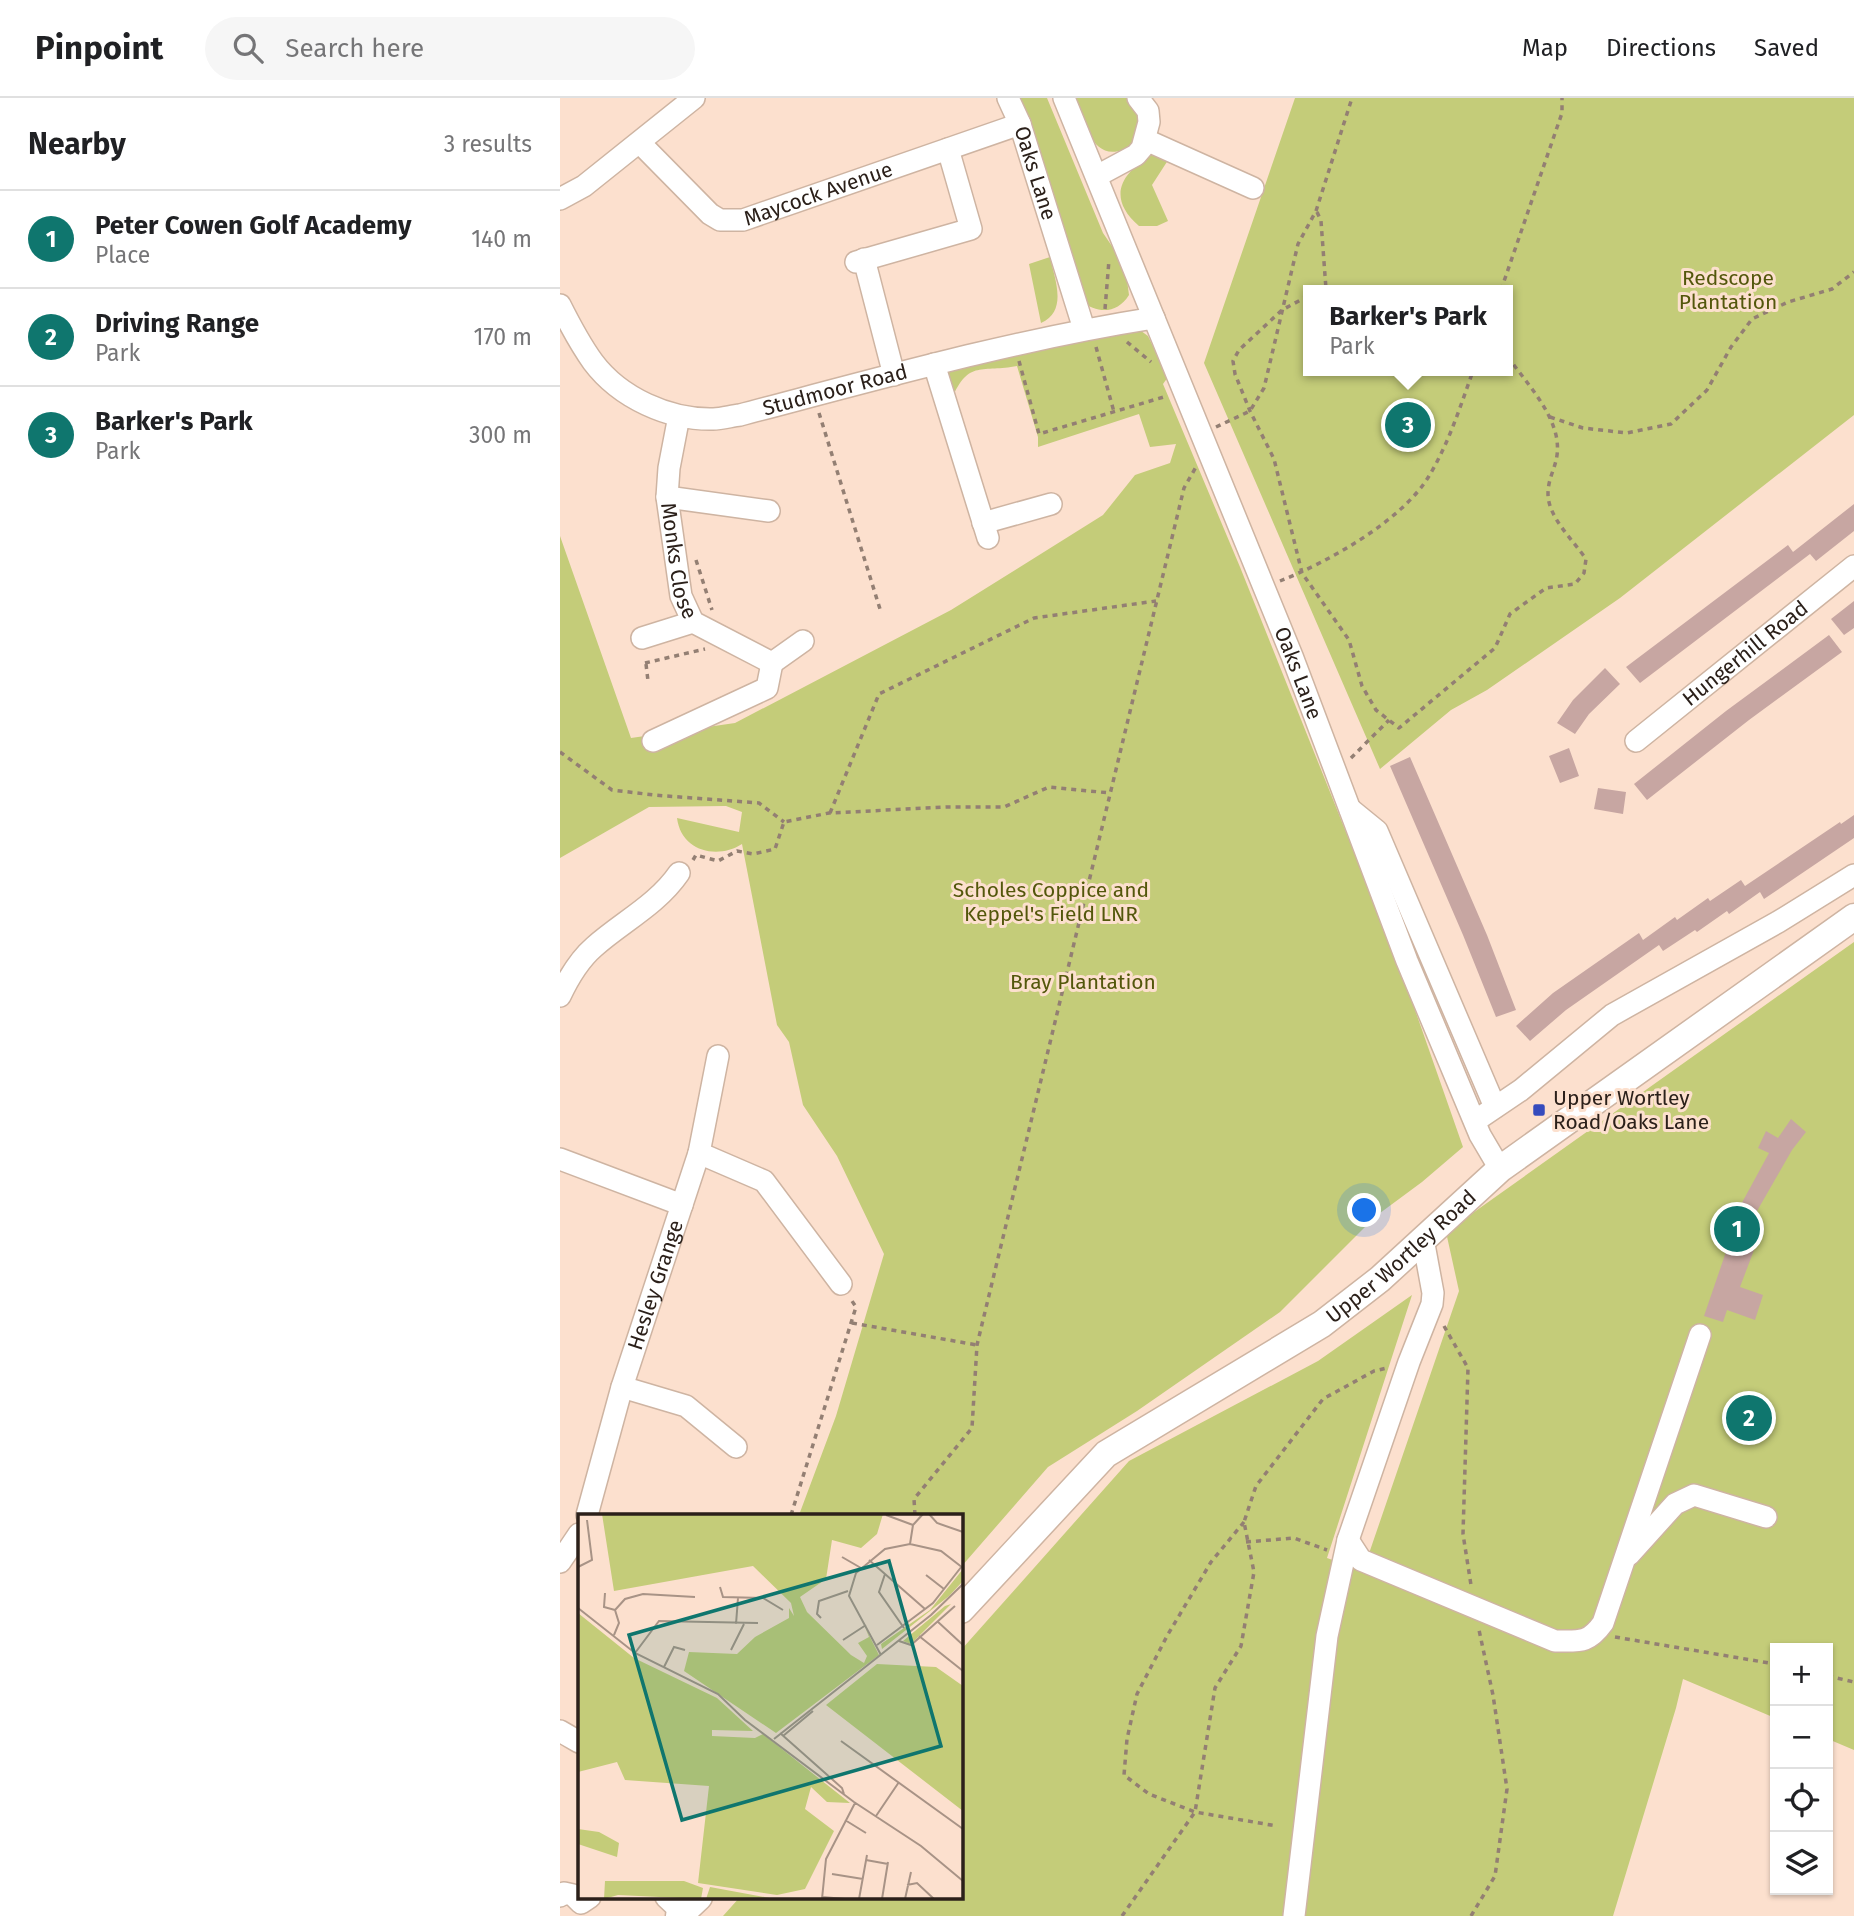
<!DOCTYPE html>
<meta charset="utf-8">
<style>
:root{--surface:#fff;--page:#f6f6f6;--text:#202124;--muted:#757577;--line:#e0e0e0;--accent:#0f766e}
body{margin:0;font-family:"Fira Sans",sans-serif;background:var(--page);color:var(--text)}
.controls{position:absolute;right:21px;bottom:21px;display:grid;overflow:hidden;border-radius:0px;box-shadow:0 2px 5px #0004}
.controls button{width:63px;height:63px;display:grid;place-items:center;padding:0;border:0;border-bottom:2px solid var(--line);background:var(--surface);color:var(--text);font:35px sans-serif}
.you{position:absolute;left:805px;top:1113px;width:24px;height:24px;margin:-18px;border:5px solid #fff;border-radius:50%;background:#1a73e8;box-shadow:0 0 0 10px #1a73e833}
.badge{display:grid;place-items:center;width:46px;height:46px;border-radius:50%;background:var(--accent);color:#fff;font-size:23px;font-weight:700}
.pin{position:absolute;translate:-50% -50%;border:4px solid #fff;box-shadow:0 2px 7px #0006}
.popup{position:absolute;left:743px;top:187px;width:210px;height:91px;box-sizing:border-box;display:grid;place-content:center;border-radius:0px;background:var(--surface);filter:drop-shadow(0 2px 5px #0005);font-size:23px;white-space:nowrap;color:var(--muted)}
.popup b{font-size:26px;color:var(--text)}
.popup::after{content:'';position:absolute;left:50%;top:100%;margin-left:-14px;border:14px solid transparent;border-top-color:var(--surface)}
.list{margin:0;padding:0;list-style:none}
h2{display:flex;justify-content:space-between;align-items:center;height:91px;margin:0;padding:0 28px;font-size:30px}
h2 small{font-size:23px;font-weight:400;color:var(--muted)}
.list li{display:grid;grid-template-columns:46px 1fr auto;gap:21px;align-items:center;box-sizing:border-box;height:98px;padding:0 28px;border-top:2px solid var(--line)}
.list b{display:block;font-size:26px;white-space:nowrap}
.list p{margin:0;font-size:23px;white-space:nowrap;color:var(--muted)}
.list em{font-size:23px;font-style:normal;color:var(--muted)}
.icon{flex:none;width:38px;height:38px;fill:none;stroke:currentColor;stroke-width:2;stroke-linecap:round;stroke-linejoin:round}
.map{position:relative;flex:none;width:1294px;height:1818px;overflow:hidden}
header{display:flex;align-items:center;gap:42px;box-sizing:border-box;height:98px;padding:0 35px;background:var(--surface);border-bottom:2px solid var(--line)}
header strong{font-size:33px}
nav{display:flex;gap:38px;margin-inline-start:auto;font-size:24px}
.search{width:490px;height:63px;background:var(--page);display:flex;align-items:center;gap:18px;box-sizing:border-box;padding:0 24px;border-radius:38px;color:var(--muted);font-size:26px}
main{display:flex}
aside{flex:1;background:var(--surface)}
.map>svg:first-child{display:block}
</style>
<header>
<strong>Pinpoint</strong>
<div class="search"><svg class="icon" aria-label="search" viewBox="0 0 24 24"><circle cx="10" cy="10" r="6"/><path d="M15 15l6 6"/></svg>Search here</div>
<nav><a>Map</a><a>Directions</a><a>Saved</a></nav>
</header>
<main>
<aside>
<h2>Nearby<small>3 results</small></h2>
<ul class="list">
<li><span class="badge">1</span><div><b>Peter Cowen Golf Academy</b><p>Place</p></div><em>140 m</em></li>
<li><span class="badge">2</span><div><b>Driving Range</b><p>Park</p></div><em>170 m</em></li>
<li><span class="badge">3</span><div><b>Barker's Park</b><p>Park</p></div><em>300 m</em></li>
</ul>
</aside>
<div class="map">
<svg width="1294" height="1818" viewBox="0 0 1294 1818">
<rect width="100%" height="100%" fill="#fce0ce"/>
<path fill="#c4cc79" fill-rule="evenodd" d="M459,0H487L543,135L558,157L566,175L569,197C557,216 538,216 521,203Z
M514,0H571L583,20L576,45C535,72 527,31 514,0Z
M735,0H1294V317L1060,500L927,592L891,612L820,671L644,265ZM748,192H948V273H748Z
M594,55L612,56L592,87L608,123L597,128H579C546,99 561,75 594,55Z
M490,159C495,182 508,213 481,225L469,166Z
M577,230L588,238L608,279L603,286L680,469L840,869L903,1049L862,1084L816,1118L720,1214L577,1313L488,1369L401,1469V1417H239L276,1318L324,1156L277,1058L243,1007L229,944L217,927L182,746C157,762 121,753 117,720L179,734L182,714L166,708L89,709L0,760V438L71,640L175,625L391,512L543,417L575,377L610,365L616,346L590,349L579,316L478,349V339L457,268C423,275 408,261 392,301L386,279L390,270Z
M1294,844V1652L1268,1641V1550H1215V1620L1123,1581L1116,1610L1053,1818H163L180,1799H401V1552L569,1363L758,1263L852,1197L767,1460L803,1473L899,1193L886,1134Z"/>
<path fill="#c7a6a2" d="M1294,406V433L1256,463L1250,456L1080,585L1066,569L1228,447L1233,454Z
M1294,503V530L1284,537L1271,521Z
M1269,537L1282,554L1189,622L1087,702L1074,686L1166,613Z
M1045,570L1060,586L1029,616L1015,636L997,625L1013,602Z
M1009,650L1019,678L1000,685L989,658Z
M850,659L927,837L956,912L936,919L903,837L830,668Z
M1038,690L1066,694L1063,716L1034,711Z
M1294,717V740L1204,801L1200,794L1169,816L1167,813L1137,834L1135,832L1103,853L1099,847L1006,912L970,943L956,928L993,895L1079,835L1083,842L1115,819L1117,822L1148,800L1150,803L1181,782L1185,788L1280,724L1281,726Z
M1231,1021L1246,1034L1232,1052L1193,1120L1184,1150L1194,1152L1180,1189L1203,1197L1195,1222L1167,1212L1163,1224L1144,1218L1169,1145L1160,1141L1171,1108L1178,1112L1209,1055L1198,1050L1206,1033L1218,1040Z"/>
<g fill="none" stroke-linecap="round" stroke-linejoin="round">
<defs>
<g id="minor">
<path id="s1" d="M448,0L460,26L524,231"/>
<path id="s2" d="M504,0L732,558L847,863L920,1037L940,1071"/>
<path d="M586,42L693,90"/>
<path id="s3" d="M80,45L150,116L160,122H183L460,26"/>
<path d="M537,78L576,57L582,50L589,24L588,13L578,0"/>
<path d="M0,101L24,88L134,0"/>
<path d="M304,161L334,277"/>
<path d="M296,164L411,131L388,51"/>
<path id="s4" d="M0,207C10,227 20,246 33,264C60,300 109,322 153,321C162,321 171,318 180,317C317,281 454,242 594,220"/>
<path d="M374,266L428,440"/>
<path id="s5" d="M119,318L109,370L107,399L121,498L133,524L212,565L243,543"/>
<path d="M107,399L209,413"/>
<path d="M423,425L491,406"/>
<path d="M82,540L133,524"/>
<path d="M93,643L207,590L212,565"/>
<path id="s6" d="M1076,643L1294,468"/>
<path d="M790,711L817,733L935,1009"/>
<path d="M0,898C8,881 19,862 34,849C62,824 97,807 119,775"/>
<path d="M915,1023L961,992L1052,917L1218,824L1294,777"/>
<path d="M139,1055L204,1083L281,1186"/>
<path d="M0,1061L122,1107"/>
<path d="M62,1289L126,1308L176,1349"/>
<path id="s7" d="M27,1417L62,1289L139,1055L158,958"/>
<path d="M788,1442L801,1462L995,1543C1019,1543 1028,1546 1043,1525L1140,1237"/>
<path d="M1069,1457L1115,1406L1134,1397L1206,1419"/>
<path d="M0,1464L19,1436"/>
<path d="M0,1633L19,1644"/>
<path d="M0,1798L4,1795L13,1797L21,1805L30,1799"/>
<path d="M106,1799L123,1815"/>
<path d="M734,1818L767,1538L788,1442L849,1264L872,1206L873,1195L863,1141"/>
</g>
<g id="major">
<path id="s8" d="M401,1512L546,1356L762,1226L820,1181L940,1071L1294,819"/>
<path d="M119,1818L139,1799"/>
</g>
</defs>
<use href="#minor" stroke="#ceb4a2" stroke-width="24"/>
<use href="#major" stroke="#ceb4a2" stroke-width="29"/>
<path stroke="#937f73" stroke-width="3.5" stroke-dasharray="5 5" stroke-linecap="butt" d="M757,114L761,123L766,191
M941,192L1002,15V0
M748,198L722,212L679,252L673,263L675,276L690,313L714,361L742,475L789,542L802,588L816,612L839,630L935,550L950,516L986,490L1015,486L1024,475L1026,461C1013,442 988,419 988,396C988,374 1002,365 996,337C989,308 965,283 948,259
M545,211L549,162
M567,244L591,264
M536,249L554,314
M459,263L479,336L607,298
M259,315L320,511
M990,319L1023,330L1067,335L1111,326L1147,292L1171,249L1192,221L1228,204L1272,191L1294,174
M656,329L690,313L704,290L738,146L756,113L792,0
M136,462L152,512
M720,483C768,464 842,423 869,378C889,345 900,309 913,273
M85,565L145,551
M86,566L88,583
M0,654L52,692L94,697L199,705L224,724
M791,660L829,622
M270,715L319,596L474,520L596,503
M133,762L136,757L158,763L177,753L193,756L215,751L224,724L269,715L387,709H444L489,689L550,695
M292,1225L417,1247
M884,1228L908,1270L903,1436L911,1487
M231,1417L296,1209L290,1200
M355,1417L354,1401L412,1330L417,1247L624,390L636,369
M684,1424L651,1464L607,1538L577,1596L567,1641L564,1677L589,1696L635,1714L717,1728
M686,1444L734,1440L767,1452
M1055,1539L1215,1566
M1268,1578L1294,1584
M562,1818L635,1714L655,1590L681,1548L694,1474L684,1424L696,1388L763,1301L814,1273L827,1270
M911,1818L935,1778L947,1691L933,1597L919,1532"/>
<use href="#minor" stroke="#fff" stroke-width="21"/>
<use href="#major" stroke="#fff" stroke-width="26"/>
</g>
<rect fill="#354bbd" stroke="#fce0ce" stroke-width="2.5" x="972" y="1005" width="14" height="14" rx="3.5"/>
<g text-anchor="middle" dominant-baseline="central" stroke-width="6" stroke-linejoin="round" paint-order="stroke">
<g font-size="21" fill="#2b201a" stroke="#fce0ce">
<text stroke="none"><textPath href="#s1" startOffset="80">Oaks Lane</textPath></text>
<text stroke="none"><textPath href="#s3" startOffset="214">Maycock Avenue</textPath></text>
<text stroke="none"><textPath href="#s4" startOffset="329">Studmoor Road</textPath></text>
<text stroke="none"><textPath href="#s5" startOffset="147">Monks Close</textPath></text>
<text stroke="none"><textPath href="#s6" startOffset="140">Hungerhill Road</textPath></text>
<text stroke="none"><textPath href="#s2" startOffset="621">Oaks Lane</textPath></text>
<text stroke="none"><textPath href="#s8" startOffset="569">Upper Wortley Road</textPath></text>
<text stroke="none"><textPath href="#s7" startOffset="240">Hesley Grange</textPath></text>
</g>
<g font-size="21" fill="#53570b" stroke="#fce0ce">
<text x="1168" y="180">Redscope<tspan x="1168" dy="24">Plantation</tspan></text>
<text x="491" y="792">Scholes Coppice and<tspan x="491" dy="24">Keppel's Field LNR</tspan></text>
<text x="523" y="884">Bray Plantation</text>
</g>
<g font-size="21" fill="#2b201a" stroke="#fce0ce" text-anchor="start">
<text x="993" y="1000">Upper Wortley<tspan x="993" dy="24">Road/Oaks Lane</tspan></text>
</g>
</g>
<g transform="translate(18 1416)">
<rect width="385" height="385" fill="#fce0ce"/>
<path d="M24,0H305L299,20L283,34L254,26L248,65L222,83L229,98L273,141L286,149L289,142L280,129L291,123L287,113L301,141L198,219L106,157L111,138L159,140L177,123L211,104V94L216,102L213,89L175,52L36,77ZM385,55V67L371,82L304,135L303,130L352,96ZM373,90L333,130L325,127L367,92ZM0,99L56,144L139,184L175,217L134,216V222L177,224L185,220L272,289L249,288L233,273L227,295L256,317L227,375L199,381L120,369L131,272L47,266L39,248L0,258ZM299,150L358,153L385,172V297L248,191ZM0,315L21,318L41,329L39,343L0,330ZM27,367H106L125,374L123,385L40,381L26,385ZM132,373L197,385L220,384L217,385H128Z" fill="#c4cc79"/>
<path fill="none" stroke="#a89386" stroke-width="2" d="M351,0L359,9L385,18M308,1L335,11M332,30L335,11L345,0M264,43L283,54M291,46L347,95M0,53L14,46L9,6M307,60L301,78L326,114M348,61L366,75M142,73L145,83L185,84L205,96M27,79L26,93L37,96M0,94L57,139L140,180L167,206L276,288L343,332L385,367M243,104L239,100L241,87L270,77M359,107L385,131M158,110L160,84M36,121L41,109L37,96L47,85L65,80L117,83M341,122L385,157M265,126L288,111M321,127L333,131L377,92M299,131L355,89L384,52M153,136L166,110M57,139L81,107L180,109M303,141L271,82L278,59L307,35L332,30L363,37L385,54M86,153L96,133L107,136M202,219L264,274L266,280M205,222L235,197M196,225L353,101L385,70M263,227L385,315M298,302L321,268M267,306L288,319M288,346L310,350M254,360L285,365M329,371L339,369L356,385M244,383L267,385M244,385L248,345L277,289M281,385L289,341M304,385L310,348M327,385L333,358"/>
<path fill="#0f766e" fill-opacity="0.15" stroke="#0f766e" stroke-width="3.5" d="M311,47L363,232L104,306L51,121Z"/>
<rect width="385" height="385" fill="none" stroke="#2b201a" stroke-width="3.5"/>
</g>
</svg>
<div class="controls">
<button>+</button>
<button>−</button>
<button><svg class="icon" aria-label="locate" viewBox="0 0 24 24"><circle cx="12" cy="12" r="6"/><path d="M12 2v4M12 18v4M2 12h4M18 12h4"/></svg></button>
<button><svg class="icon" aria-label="layers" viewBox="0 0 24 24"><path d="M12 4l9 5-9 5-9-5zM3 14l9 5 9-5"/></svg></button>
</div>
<div class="you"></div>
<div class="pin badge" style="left:1177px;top:1131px">1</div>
<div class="pin badge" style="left:1189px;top:1320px">2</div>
<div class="pin badge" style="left:848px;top:327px">3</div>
<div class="popup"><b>Barker's Park</b>Park</div>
</div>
</main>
